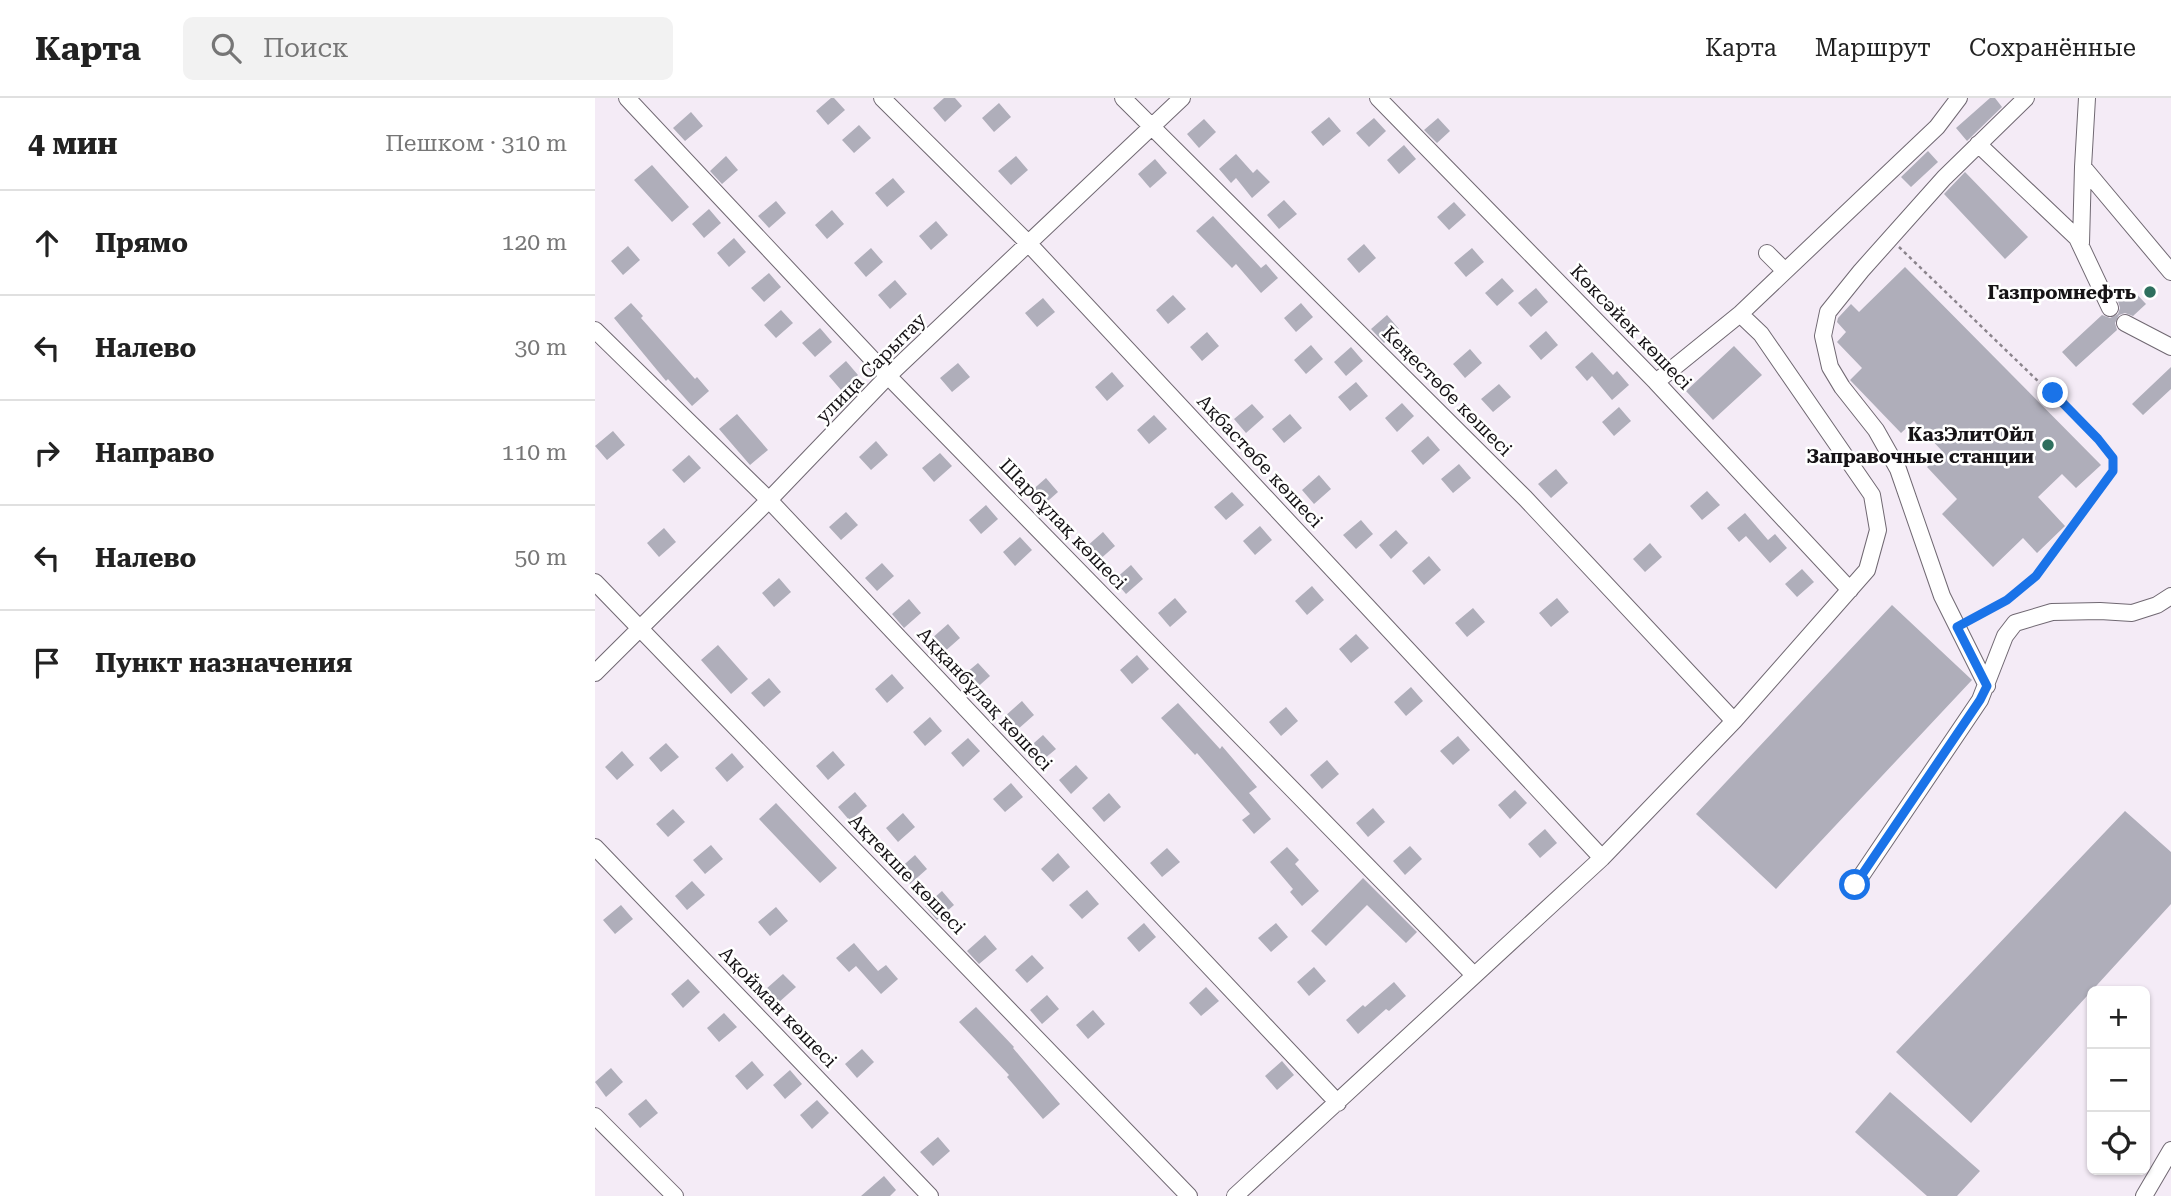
<!DOCTYPE html>
<html lang="ru">
<meta charset="utf-8">
<style>
:root{--surface:#fff;--page:#f2f2f2;--text:#222;--muted:#767676;--line:#e0e0e0}
body{margin:0;font-family:"Roboto Serif",serif;background:var(--page);color:var(--text)}
.controls{position:absolute;right:21px;bottom:21px;display:grid;overflow:hidden;border-radius:10px;box-shadow:0 2px 5px #0004}
.controls button{width:63px;height:63px;display:grid;place-items:center;padding:0;border:0;border-bottom:2px solid var(--line);background:var(--surface);color:var(--text);font:35px sans-serif}
.stop{position:absolute;width:21px;height:21px;margin:-16px;border:5px solid #1a73e8;border-radius:50%;background:#fff}
.stop.end{background:#1a73e8;border-color:#fff;box-shadow:0 2px 7px #0008}
.list{margin:0;padding:0;list-style:none}
h2{display:flex;justify-content:space-between;align-items:center;height:91px;margin:0;padding:0 28px;font-size:30px}
h2 small{font-size:23px;font-weight:400;color:var(--muted)}
.list li{display:grid;grid-template-columns:46px 1fr auto;gap:21px;align-items:center;box-sizing:border-box;height:105px;padding:0 28px;border-top:2px solid var(--line)}
.list b{display:block;font-size:26px;white-space:nowrap}
.list em{font-size:23px;font-style:normal;color:var(--muted)}
.icon{flex:none;width:38px;height:38px;fill:none;stroke:currentColor;stroke-width:2;stroke-linecap:round;stroke-linejoin:round}
.map{position:relative;flex:none;width:1576px;height:1098px;overflow:hidden}
header{display:flex;align-items:center;gap:42px;box-sizing:border-box;height:98px;padding:0 35px;background:var(--surface);border-bottom:2px solid var(--line)}
header strong{font-size:33px}
nav{display:flex;gap:38px;margin-inline-start:auto;font-size:24px}
.search{width:490px;height:63px;background:var(--page);display:flex;align-items:center;gap:18px;box-sizing:border-box;padding:0 24px;border-radius:10px;color:var(--muted);font-size:26px}
main{display:flex}
aside{flex:1;background:var(--surface)}
.map>svg:first-child{display:block}
</style>
<header>
<strong>Карта</strong>
<div class="search"><svg class="icon" aria-label="search" viewBox="0 0 24 24"><circle cx="10" cy="10" r="6"/><path d="M15 15l6 6"/></svg>Поиск</div>
<nav><a>Карта</a><a>Маршрут</a><a>Сохранённые</a></nav>
</header>
<main>
<aside>
<h2>4 мин<small>Пешком · 310 m</small></h2>
<ul class="list">
<li><svg class="icon" aria-label="ahead" viewBox="0 0 24 24"><path d="M12 20V5M6 11l6-6 6 6"/></svg><div><b>Прямо</b></div><em>120 m</em></li>
<li><svg class="icon" aria-label="left" viewBox="0 0 24 24"><path d="M17 20v-9H6M10 6l-5 5 5 5"/></svg><div><b>Налево</b></div><em>30 m</em></li>
<li><svg class="icon" aria-label="right" viewBox="0 0 24 24"><path d="M7 20v-9h11M14 6l5 5-5 5"/></svg><div><b>Направо</b></div><em>110 m</em></li>
<li><svg class="icon" aria-label="left" viewBox="0 0 24 24"><path d="M17 20v-9H6M10 6l-5 5 5 5"/></svg><div><b>Налево</b></div><em>50 m</em></li>
<li><svg class="icon" aria-label="arrive" viewBox="0 0 24 24"><path d="M6 21V4h12l-3 4 3 4H6"/></svg><div><b>Пункт назначения</b></div></li>
</ul>
</aside>
<div class="map">
<svg width="1576" height="1098" viewBox="0 0 1576 1098">
<rect width="100%" height="100%" fill="#f4ebf6"/>
<path fill="#afaeba" d="M236,0H239L250,12L233,27L221,13Z
M349,0H360L367,8L350,24L338,10Z
M1395,0H1400L1407,9L1372,43L1361,30Z
M404,5L416,19L399,34L387,20Z
M96,14L108,28L90,43L78,30Z
M734,19L746,33L728,48L716,34Z
M779,20L791,33L774,49L761,35Z
M843,20L855,33L842,45L829,32Z
M609,21L621,34L604,50L592,36Z
M264,27L276,40L259,55L247,42Z
M809,47L821,61L804,76L792,62Z
M1333,53L1343,64L1316,89L1306,79Z
M641,56L658,75L662,71L675,84L657,100L641,80L636,85L624,71Z
M131,58L143,72L127,86L115,73Z
M421,58L433,72L416,87L403,73Z
M560,61L572,75L555,90L543,76Z
M57,67L94,109L77,124L39,82Z
M1370,74L1433,139L1410,161L1349,96Z
M298,80L310,94L292,109L280,95Z
M689,102L702,116L684,131L672,117Z
M181,103L191,115L174,130L163,118Z
M859,104L871,117L854,132L842,119Z
M114,111L126,125L109,140L97,126Z
M237,112L249,126L232,141L220,127Z
M618,118L666,170L671,166L683,180L666,195L641,166L637,170L601,133Z
M341,123L353,137L336,152L324,138Z
M139,140L151,154L134,169L122,155Z
M769,146L781,160L764,175L752,161Z
M33,148L45,162L28,177L16,163Z
M276,150L288,164L271,179L259,165Z
M877,150L889,164L871,179L859,165Z
M1310,169L1506,367L1481,390L1467,376L1443,399L1470,428L1442,455L1428,440L1398,469L1347,416L1362,401L1332,369L1348,354L1319,323L1306,335L1255,282L1267,270L1242,244L1251,234L1242,224L1243,220L1256,206L1264,214Z
M174,175L186,189L169,204L156,190Z
M907,180L919,193L902,208L890,195Z
M300,182L312,196L295,211L283,197Z
M941,190L953,204L936,219L923,205Z
M1536,190L1551,206L1538,218L1530,215L1524,217L1520,225L1522,232L1481,269L1467,254L1507,217L1515,220L1523,216L1525,210L1523,203Z
M578,197L591,211L573,226L561,212Z
M448,200L460,214L442,229L430,215Z
M36,205L48,218L46,220L100,281L102,279L114,293L97,308L73,281L71,283L19,220Z
M706,205L718,219L701,234L689,220Z
M186,212L198,225L181,240L169,227Z
M792,217L804,231L789,245L776,231Z
M225,230L237,244L220,259L207,245Z
M951,233L963,247L946,262L934,248Z
M612,234L624,248L607,263L595,249Z
M716,247L728,261L711,276L699,262Z
M1139,248L1167,277L1118,322L1091,293Z
M756,249L768,263L751,278L739,264Z
M875,251L887,265L870,280L858,266Z
M997,254L1018,277L1022,273L1034,287L1017,302L997,278L992,283L980,269Z
M251,263L263,277L246,292L234,278Z
M363,265L375,279L357,294L345,280Z
M1576,269V291L1548,317L1537,306Z
M517,274L529,288L512,303L500,289Z
M761,284L773,298L755,313L743,299Z
M904,286L916,299L898,314L886,301Z
M807,305L819,318L802,334L790,320Z
M657,306L669,319L651,335L639,321Z
M1024,309L1036,323L1019,338L1007,324Z
M142,316L173,352L155,367L124,331Z
M695,316L707,330L689,345L677,331Z
M559,317L572,331L554,346L542,332Z
M18,333L30,347L12,362L0,348Z
M833,338L845,352L828,367L816,353Z
M281,343L293,357L276,372L264,359Z
M345,355L357,368L339,384L327,370Z
M94,357L106,370L89,385L77,372Z
M864,366L876,380L858,395L846,381Z
M961,371L973,385L956,400L943,386Z
M724,377L736,391L719,406L707,392Z
M451,380L463,394L446,409L434,395Z
M1112,393L1125,407L1107,422L1095,408Z
M637,394L649,407L631,422L619,409Z
M391,407L403,421L386,436L374,422Z
M251,414L263,427L246,442L234,429Z
M1150,415L1173,442L1180,436L1192,450L1175,465L1151,438L1144,444L1132,430Z
M766,422L778,436L761,451L748,437Z
M665,428L677,442L660,457L648,443Z
M69,430L81,444L64,459L52,445Z
M801,432L813,445L796,461L784,447Z
M508,434L520,448L503,463L491,449Z
M425,439L437,452L420,468L408,454Z
M1055,445L1067,459L1050,474L1038,461Z
M834,458L846,472L829,487L817,473Z
M287,465L299,478L282,493L270,480Z
M536,467L548,481L531,496L519,482Z
M1207,471L1219,484L1202,499L1190,486Z
M184,480L196,494L179,509L167,495Z
M717,488L729,502L712,517L700,503Z
M580,500L592,514L575,529L563,515Z
M962,500L974,514L956,529L944,515Z
M314,501L326,515L309,530L297,516Z
M1297,507L1377,582L1181,791L1101,716Z
M878,510L890,524L872,539L860,525Z
M353,526L365,540L348,555L336,541Z
M761,536L774,550L756,565L744,551Z
M123,547L153,581L136,596L106,562Z
M542,557L554,571L537,586L525,572Z
M383,565L395,578L377,594L365,580Z
M297,576L309,590L292,605L280,591Z
M174,580L186,594L169,609L156,595Z
M816,589L828,603L811,618L799,604Z
M427,603L439,617L422,632L409,619Z
M583,605L625,651L627,648L662,689L654,695L676,721L659,736L647,722L655,716L602,655L600,657L566,620Z
M691,609L703,623L686,638L674,624Z
M335,619L347,633L330,648L318,634Z
M448,637L461,651L443,666L431,652Z
M863,638L875,652L858,667L845,653Z
M373,640L385,653L368,669L356,655Z
M71,645L84,659L66,674L54,660Z
M27,653L39,667L22,682L10,669Z
M238,653L250,667L233,682L221,668Z
M137,655L149,669L132,684L120,670Z
M732,662L744,676L727,691L715,677Z
M481,667L493,680L476,696L464,682Z
M416,685L428,699L410,714L398,701Z
M920,692L932,705L915,721L903,707Z
M260,694L272,708L255,723L243,709Z
M514,695L526,709L509,724L497,710Z
M181,705L242,770L225,785L164,721Z
M778,710L790,724L773,739L761,725Z
M78,711L90,724L73,739L61,726Z
M1530,713L1576,754V806L1376,1025L1301,954Z
M308,715L320,729L303,744L291,730Z
M950,731L962,745L945,760L933,746Z
M116,747L128,761L110,776L98,762Z
M815,748L827,761L810,777L798,763Z
M692,749L704,762L700,766L724,793L707,808L695,794L698,791L675,764Z
M572,750L585,764L567,779L555,765Z
M463,755L475,769L458,784L446,771Z
M320,757L332,771L315,786L303,772Z
M768,780L822,834L811,845L772,807L731,848L716,833Z
M97,783L110,797L92,812L80,798Z
M492,792L504,806L487,821L474,807Z
M347,793L359,807L342,822L330,808Z
M26,807L38,821L20,836L8,822Z
M181,809L193,823L175,838L163,824Z
M549,825L561,839L544,854L532,840Z
M681,825L693,839L676,854L663,840Z
M390,837L402,851L384,866L372,853Z
M259,845L283,873L291,867L303,881L286,896L261,868L254,874L241,860Z
M437,857L449,870L432,885L420,872Z
M719,869L731,883L714,898L702,884Z
M188,876L201,889L183,905L171,891Z
M93,881L105,894L88,910L76,896Z
M799,884L811,898L794,913L791,911L763,936L751,922L768,907L770,909Z
M611,889L624,903L606,918L594,905Z
M452,897L464,911L447,926L435,912Z
M381,909L419,949L418,950L465,1006L448,1021L412,979L414,977L364,924Z
M498,912L510,926L493,941L481,927Z
M129,915L142,929L124,944L112,930Z
M267,951L279,964L262,980L250,966Z
M157,963L169,977L152,992L140,978Z
M687,963L699,977L682,992L670,978Z
M16,970L28,984L11,999L0,984Z
M195,972L207,986L190,1001L178,987Z
M1295,994L1385,1073L1362,1098H1332L1260,1034Z
M51,1001L63,1015L45,1030L33,1016Z
M222,1002L234,1015L217,1031L205,1017Z
M343,1039L355,1053L338,1068L325,1054Z
M289,1078L301,1092L295,1098H266Z"/>
<g fill="none" stroke-linecap="round" stroke-linejoin="round">
<defs>
<path id="minor" d="M32,0L293,278L879,877
M287,0L434,146L1007,760
M528,0L930,400L1139,623
M783,0L1061,284L1255,492
M1492,0L1488,69L1576,174
M1383,46L1482,140L1515,210
M1486,145L1488,69
M1172,155L1190,173
M1530,225L1576,249
M0,232L174,402L743,1005
M1061,284L1145,216L1342,29L1364,0
M0,484L594,1098
M0,575L174,402L293,278L587,0
M1392,588L1347,498L1303,371L1281,332L1247,289L1235,269L1228,238L1233,214L1266,173L1349,80L1431,0
M0,749L335,1098
M1260,787L1385,602L1410,538L1420,525L1457,514L1505,513L1537,515L1562,507L1576,498
M0,1018L80,1098
M640,1098L1007,760L1139,623L1272,472L1283,432L1277,397L1166,236L1145,216
M1549,1098L1576,1052"/>
</defs>
<use href="#minor" stroke="#706872" stroke-width="18"/>
<path stroke="#8b848c" stroke-width="2.5" stroke-dasharray="3.5 3.5" stroke-linecap="butt" d="M1304,149L1503,341L1518,360V373L1512,384L1441,478L1412,502L1374,523"/>
<use href="#minor" stroke="#fff" stroke-width="16"/>
</g>
<g fill="none" stroke-linecap="round" stroke-linejoin="round">
<path stroke="#1a73e8" stroke-width="9" d="M1260,787L1385,602L1392,588L1362,529L1412,502L1441,478L1518,373V360L1503,341L1458,295"/>
</g>
<g fill="#2e6f5e" stroke="#fff" stroke-width="2.5">
<circle cx="1555" cy="194" r="7"/>
<circle cx="1453" cy="347" r="7"/>
</g>
<g text-anchor="middle" dominant-baseline="central" stroke-width="5" stroke-linejoin="round" paint-order="stroke">
<g font-size="19" font-weight="bold" fill="#161316" stroke="#fff" text-anchor="end">
<text x="1541" y="194">Газпромнефть</text>
<text x="1439" y="336">КазЭлитОйл<tspan x="1439" dy="22">Заправочные станции</tspan></text>
</g>
<g font-size="19" fill="#161316" stroke="#fff">
<text transform="translate(1036 229) rotate(46)">Көксәйек көшесі</text>
<text transform="translate(276 270) rotate(-45)">улица Сарытау</text>
<text transform="translate(852 293) rotate(45)">Кеңестөбе көшесі</text>
<text transform="translate(665 363) rotate(47)">Ақбастөбе көшесі</text>
<text transform="translate(468 426) rotate(46)">Шарбұлақ көшесі</text>
<text transform="translate(390 601) rotate(47)">Аққанбұлақ көшесі</text>
<text transform="translate(312 776) rotate(46)">Ақтекше көшесі</text>
<text transform="translate(183 909) rotate(46)">Ақойман көшесі</text>
</g>
</g>
</svg>
<div class="controls">
<button>+</button>
<button>−</button>
<button><svg class="icon" aria-label="locate" viewBox="0 0 24 24"><circle cx="12" cy="12" r="6"/><path d="M12 2v4M12 18v4M2 12h4M18 12h4"/></svg></button>
</div>
<div class="stop" style="left:1260px;top:787px"></div>
<div class="stop end" style="left:1458px;top:295px"></div>
</div>
</main>
